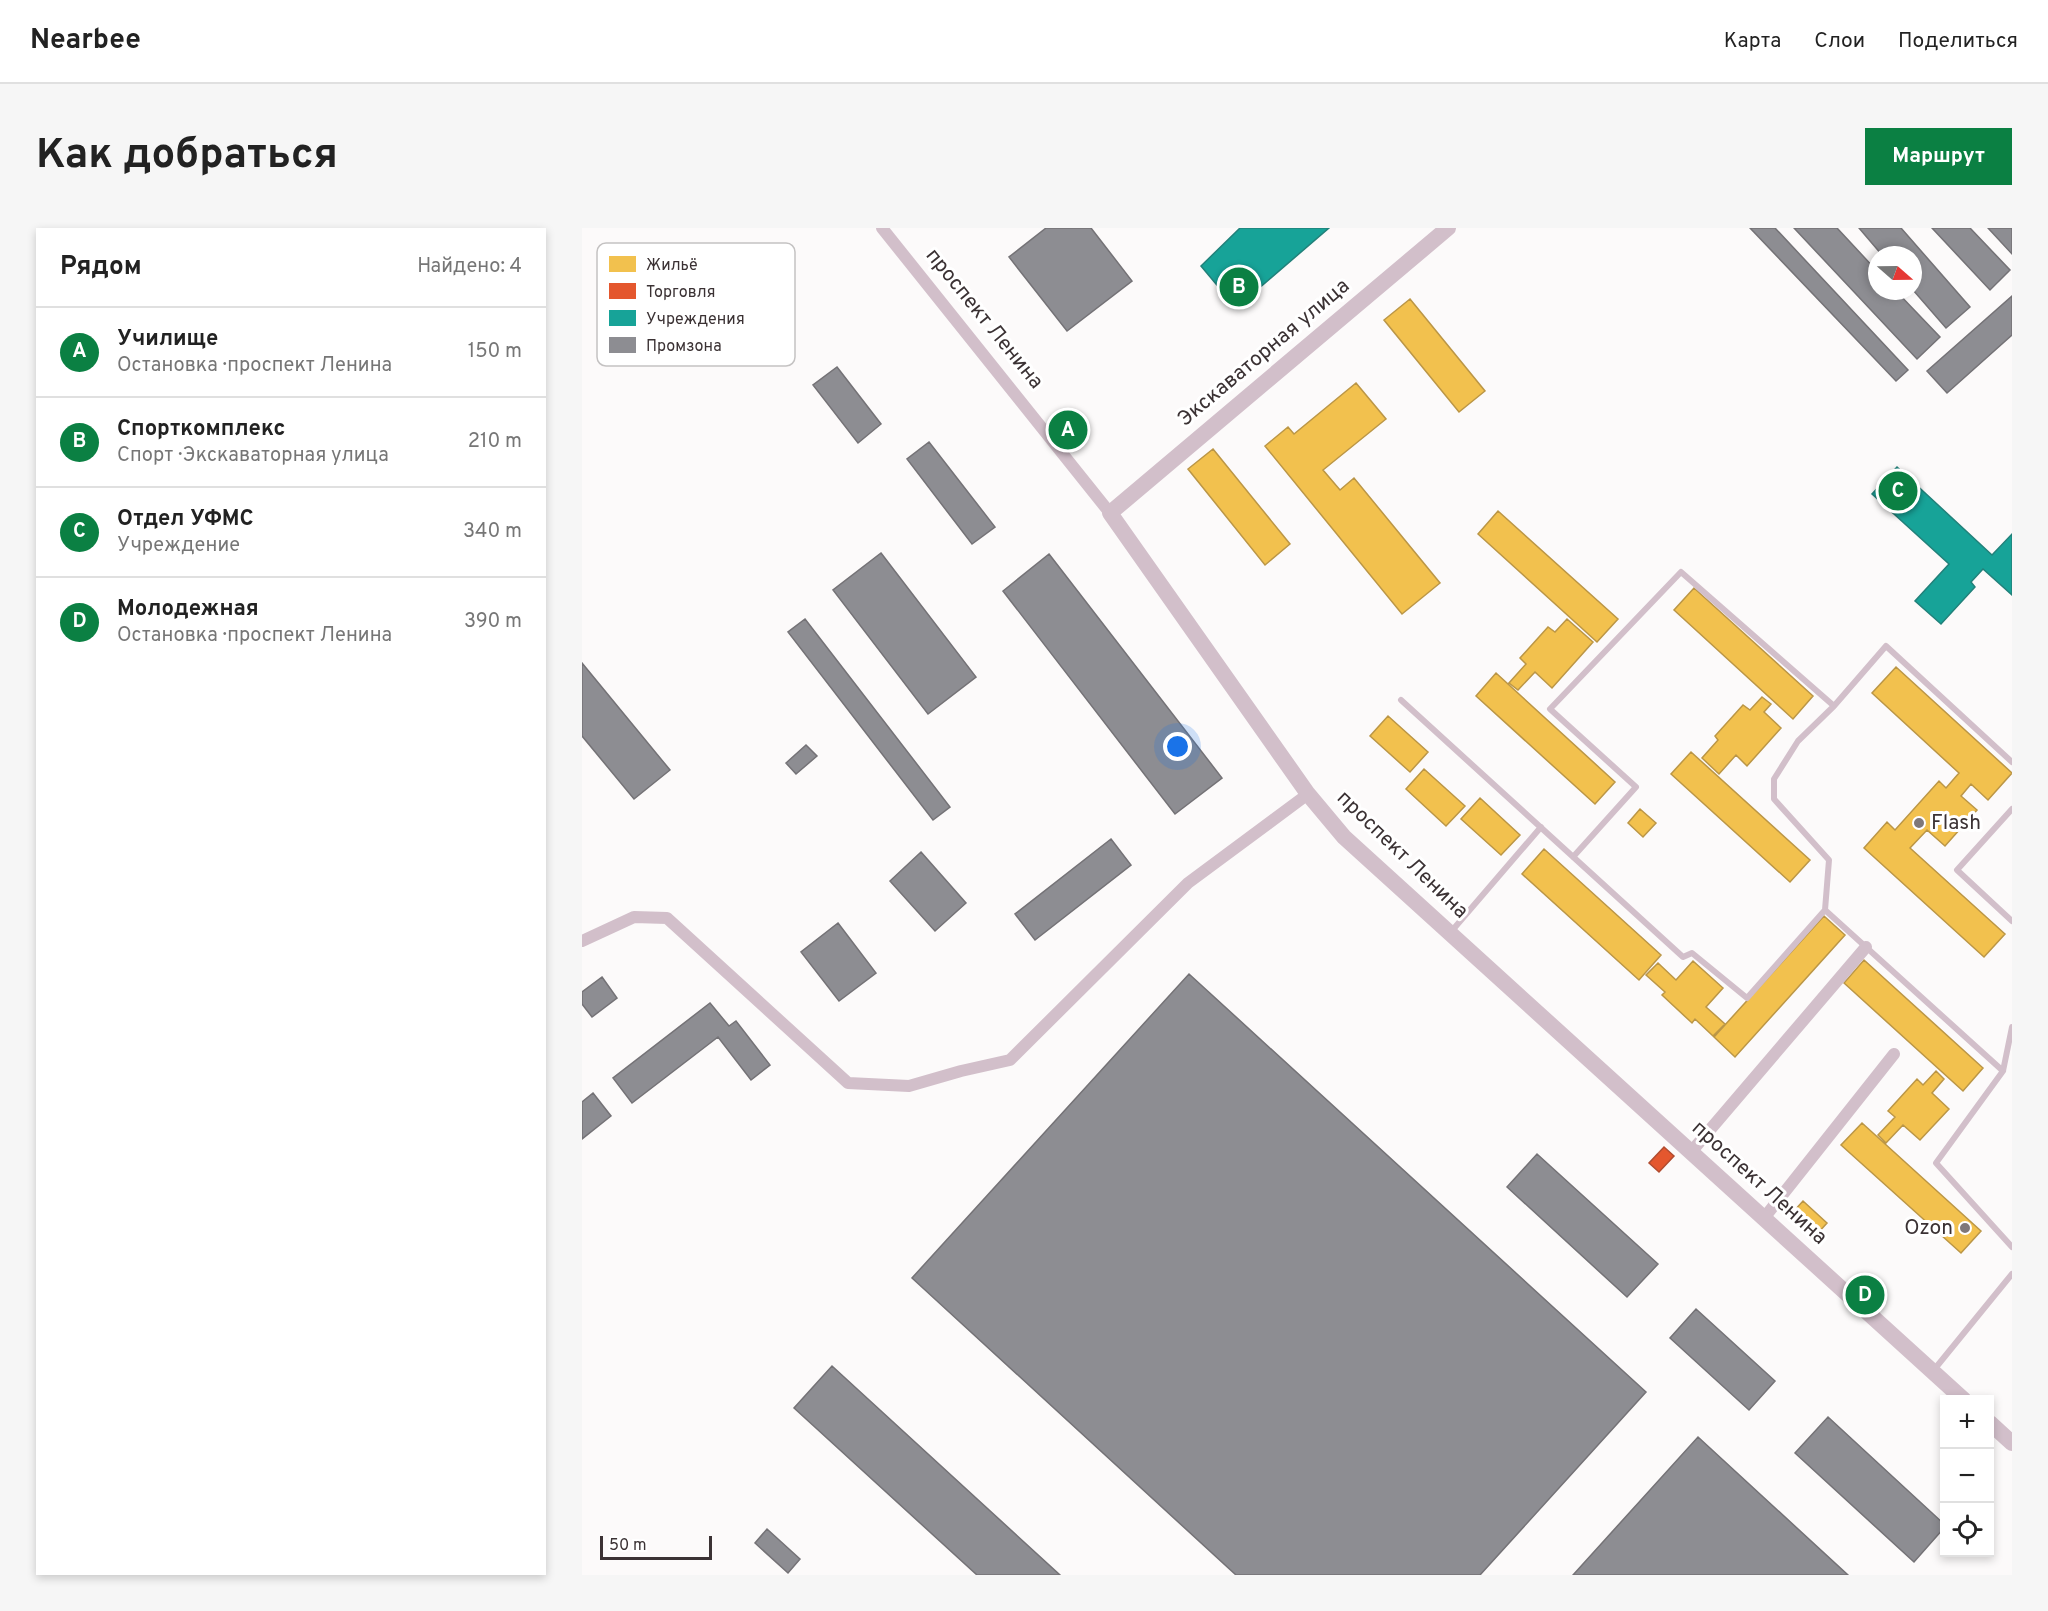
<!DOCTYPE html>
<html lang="ru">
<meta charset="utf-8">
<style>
:root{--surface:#fff;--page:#f6f6f6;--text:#222;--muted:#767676;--line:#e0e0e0;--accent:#0b8043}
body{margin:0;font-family:Overpass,sans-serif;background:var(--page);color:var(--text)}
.controls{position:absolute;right:18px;bottom:18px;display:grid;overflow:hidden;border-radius:0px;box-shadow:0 3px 9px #0003}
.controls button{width:54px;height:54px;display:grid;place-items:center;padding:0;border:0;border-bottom:2px solid var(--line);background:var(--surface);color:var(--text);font:30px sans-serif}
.compass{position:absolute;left:1286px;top:18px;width:54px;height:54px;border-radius:50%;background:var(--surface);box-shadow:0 3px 9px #0003;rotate:110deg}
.scale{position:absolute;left:18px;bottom:15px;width:112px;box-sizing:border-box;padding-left:6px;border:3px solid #3b3234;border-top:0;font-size:16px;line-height:21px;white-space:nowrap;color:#3b3234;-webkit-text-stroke:4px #fff;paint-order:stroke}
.you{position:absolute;left:596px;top:519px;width:21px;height:21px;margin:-15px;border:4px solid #fff;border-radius:50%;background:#1a73e8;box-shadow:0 0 0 9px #1a73e833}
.badge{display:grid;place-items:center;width:39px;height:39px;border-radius:50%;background:var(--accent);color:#fff;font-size:20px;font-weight:700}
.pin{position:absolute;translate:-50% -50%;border:3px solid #fff;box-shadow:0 2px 6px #0006}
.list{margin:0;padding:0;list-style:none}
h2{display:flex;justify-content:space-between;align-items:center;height:78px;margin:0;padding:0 24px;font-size:26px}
h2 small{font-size:20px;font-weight:400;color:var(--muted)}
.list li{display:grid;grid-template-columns:39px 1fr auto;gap:18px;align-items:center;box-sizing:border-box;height:90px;padding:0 24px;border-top:2px solid var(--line)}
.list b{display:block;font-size:22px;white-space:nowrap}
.list p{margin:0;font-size:20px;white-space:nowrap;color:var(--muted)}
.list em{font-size:20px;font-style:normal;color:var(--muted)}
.icon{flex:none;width:33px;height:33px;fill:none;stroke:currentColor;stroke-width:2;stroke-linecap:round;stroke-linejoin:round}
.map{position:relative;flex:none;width:1430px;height:1347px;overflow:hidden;border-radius:0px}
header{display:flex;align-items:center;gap:36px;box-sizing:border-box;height:84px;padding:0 30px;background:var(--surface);border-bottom:2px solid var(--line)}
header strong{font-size:28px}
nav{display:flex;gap:33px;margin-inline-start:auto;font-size:21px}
.intro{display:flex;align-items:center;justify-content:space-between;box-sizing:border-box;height:144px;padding:0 36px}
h1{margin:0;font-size:42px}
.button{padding:15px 27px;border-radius:0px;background:var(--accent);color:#fff;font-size:21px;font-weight:700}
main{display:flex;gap:36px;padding:0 36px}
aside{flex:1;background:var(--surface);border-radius:0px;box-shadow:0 3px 9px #0003}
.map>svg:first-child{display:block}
</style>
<header>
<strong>Nearbee</strong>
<nav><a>Карта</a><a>Слои</a><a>Поделиться</a></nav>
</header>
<div class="intro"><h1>Как добраться</h1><a class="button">Маршрут</a></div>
<main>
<aside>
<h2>Рядом<small>Найдено: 4</small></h2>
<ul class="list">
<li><span class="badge">A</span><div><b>Училище</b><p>Остановка · проспект Ленина</p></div><em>150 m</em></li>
<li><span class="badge">B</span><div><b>Спорткомплекс</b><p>Спорт · Экскаваторная улица</p></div><em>210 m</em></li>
<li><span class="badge">C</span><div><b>Отдел УФМС</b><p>Учреждение</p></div><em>340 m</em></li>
<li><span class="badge">D</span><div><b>Молодежная</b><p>Остановка · проспект Ленина</p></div><em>390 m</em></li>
</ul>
</aside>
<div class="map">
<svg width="1430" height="1347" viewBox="0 0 1430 1347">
<rect width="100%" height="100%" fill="#fcfafa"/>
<path fill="#f2c14e" stroke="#bb9646" stroke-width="1.5" d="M828,71L903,163L877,184L802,92Z
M774,155L804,191L741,242L758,262L772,250L858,355L820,386L683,218L706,199L712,206Z
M631,221L708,316L683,337L606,241Z
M916,283L1036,391L1015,414L896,306Z
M1112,360L1231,468L1211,491L1092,382Z
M985,391L1011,414L970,460L953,444L936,462L927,455L944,436L938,430L966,399L973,404Z
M1314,439L1430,545L1406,572L1389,556L1379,568L1395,582L1363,618L1345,602L1328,620L1423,706L1402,729L1282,620L1305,594L1313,602L1357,553L1364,560L1377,545L1290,465Z
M914,445L1033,554L1013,576L894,468Z
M1180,469L1189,476L1182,484L1199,500L1165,538L1154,527L1137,546L1120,530L1136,512L1133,508L1161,477L1168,482Z
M806,488L846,524L828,544L788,508Z
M1109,524L1228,632L1208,654L1089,546Z
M842,541L883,578L864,598L824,561Z
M898,570L938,607L919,627L879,591Z
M1058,581L1074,595L1061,609L1046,595Z
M962,621L1079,727L1057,752L940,646Z
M1242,688L1263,707L1153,829L1132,809Z
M1282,732L1401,840L1381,863L1262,755Z
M1111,733L1141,760L1124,779L1143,796L1131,808L1113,791L1110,795L1080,767L1083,764L1064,747L1076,735L1094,752Z
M1354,843L1362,851L1350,865L1367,881L1338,912L1321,897L1304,915L1296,907L1313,889L1306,883L1335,851L1341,857Z
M1280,895L1399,1003L1379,1025L1259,917Z
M1221,973L1245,995L1236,1005L1212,983Z"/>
<path fill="#e4572e" stroke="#b14c30" stroke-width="1.5" d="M1082,919L1092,928L1077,944L1067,935Z"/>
<path fill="#17a398" stroke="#22817a" stroke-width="1.5" d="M658,0H747L654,80L619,38Z
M1315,239L1410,327L1430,306V367L1401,341L1389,354L1393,359L1359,396L1333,373L1367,336L1290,266Z"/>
<path fill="#8d8d92" stroke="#747276" stroke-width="1.5" d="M464,0H509L550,53L485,103L427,29Z
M1168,0H1193L1326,142L1314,153Z
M1212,0H1255L1295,43V63H1314L1358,109L1335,131Z
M1277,0H1319L1388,79L1364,100L1331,62V27H1300Z
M1350,0H1388L1428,42L1408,62Z
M1406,0H1430V26Z
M1430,68V107L1365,165L1345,143Z
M255,139L299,196L276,215L231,157Z
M347,214L413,299L390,316L325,231Z
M299,325L394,449L346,486L251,362Z
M467,326L640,550L593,586L421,363Z
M223,391L368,579L351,592L206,404Z
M0,435L88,542L52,571L0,508Z
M224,517L235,528L214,546L204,535Z
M529,611L549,637L453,712L433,686Z
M339,624L384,675L353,703L308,653Z
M256,695L294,745L257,773L219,724Z
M607,746L1064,1164L898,1347H654L330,1050Z
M20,749L35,770L10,789L0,776V764Z
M128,775L147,798L154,793L188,837L169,852L136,809L50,875L31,850Z
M11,865L29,888L0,911V874Z
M955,926L1076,1036L1045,1069L925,959Z
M1114,1081L1193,1153L1167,1182L1088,1110Z
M250,1138L478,1347H395L212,1180Z
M1246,1189L1362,1296V1300L1332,1334L1213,1225Z
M1116,1209L1266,1347H991Z
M185,1301L218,1331L206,1345L173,1315Z"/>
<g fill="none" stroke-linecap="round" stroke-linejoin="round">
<path stroke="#d2bfca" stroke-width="6" d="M819,472L1101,729L1110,725L1165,770L1243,682L1247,632L1192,571V551L1216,513L1252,478
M1430,581L1375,642L1430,693
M991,629L1054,559L968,481L1099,344L1252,478L1304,418L1430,534
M1243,682L1421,843
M868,705L959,599
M1430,799L1421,843L1354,935L1430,1019
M1351,1143L1430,1046"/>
<path stroke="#d2bfca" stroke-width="12" d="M300,0L528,285
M0,713L52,689L85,690L266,855L327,858L379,843L428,832L606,655L726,566
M1109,924L1284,719
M1182,990L1312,826"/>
<path stroke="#d2bfca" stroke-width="16" d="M866,0L528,285L726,566L762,609L1382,1172
M1408,1195L1430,1215"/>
</g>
<g fill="#7f7879" stroke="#fff" stroke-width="2">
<circle cx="1337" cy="595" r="6"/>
<circle cx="1383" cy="1000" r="6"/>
</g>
<g text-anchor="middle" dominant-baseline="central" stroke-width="6" stroke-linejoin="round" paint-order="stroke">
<g font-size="21" fill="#3b3234" stroke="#fff">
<text transform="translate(402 91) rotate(51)">проспект Ленина</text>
<text transform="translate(682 125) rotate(-40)">Экскаваторная улица</text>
<text transform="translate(820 627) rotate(44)">проспект Ленина</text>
<text transform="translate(1177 955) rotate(42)">проспект Ленина</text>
</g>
<g font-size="21" fill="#3b3234" stroke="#fff" text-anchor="start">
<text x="1349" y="595">Flash</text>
<text x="1371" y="1000" text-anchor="end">Ozon</text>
</g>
</g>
<rect x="15" y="15" width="198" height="123" rx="9" fill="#fff" stroke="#c4c2c2" stroke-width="1.5"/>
<rect x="27" y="28" width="27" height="16" fill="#f2c14e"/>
<rect x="27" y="55" width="27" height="16" fill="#e4572e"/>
<rect x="27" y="82" width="27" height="16" fill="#17a398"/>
<rect x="27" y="109" width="27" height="16" fill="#8d8d92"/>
<g font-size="16" fill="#3b3234">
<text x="64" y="42">Жильё</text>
<text x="64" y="69">Торговля</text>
<text x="64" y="96">Учреждения</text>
<text x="64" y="123">Промзона</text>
</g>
</svg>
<div class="controls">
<button>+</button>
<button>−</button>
<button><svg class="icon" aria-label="locate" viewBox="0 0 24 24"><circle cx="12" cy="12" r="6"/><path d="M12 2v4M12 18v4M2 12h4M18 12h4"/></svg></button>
</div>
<svg class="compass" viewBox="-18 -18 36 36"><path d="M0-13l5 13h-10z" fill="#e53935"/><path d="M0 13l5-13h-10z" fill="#767676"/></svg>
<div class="scale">50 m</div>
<div class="you"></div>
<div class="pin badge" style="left:486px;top:202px">A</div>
<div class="pin badge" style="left:657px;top:59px">B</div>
<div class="pin badge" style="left:1316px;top:263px">C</div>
<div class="pin badge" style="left:1283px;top:1067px">D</div>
</div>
</main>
